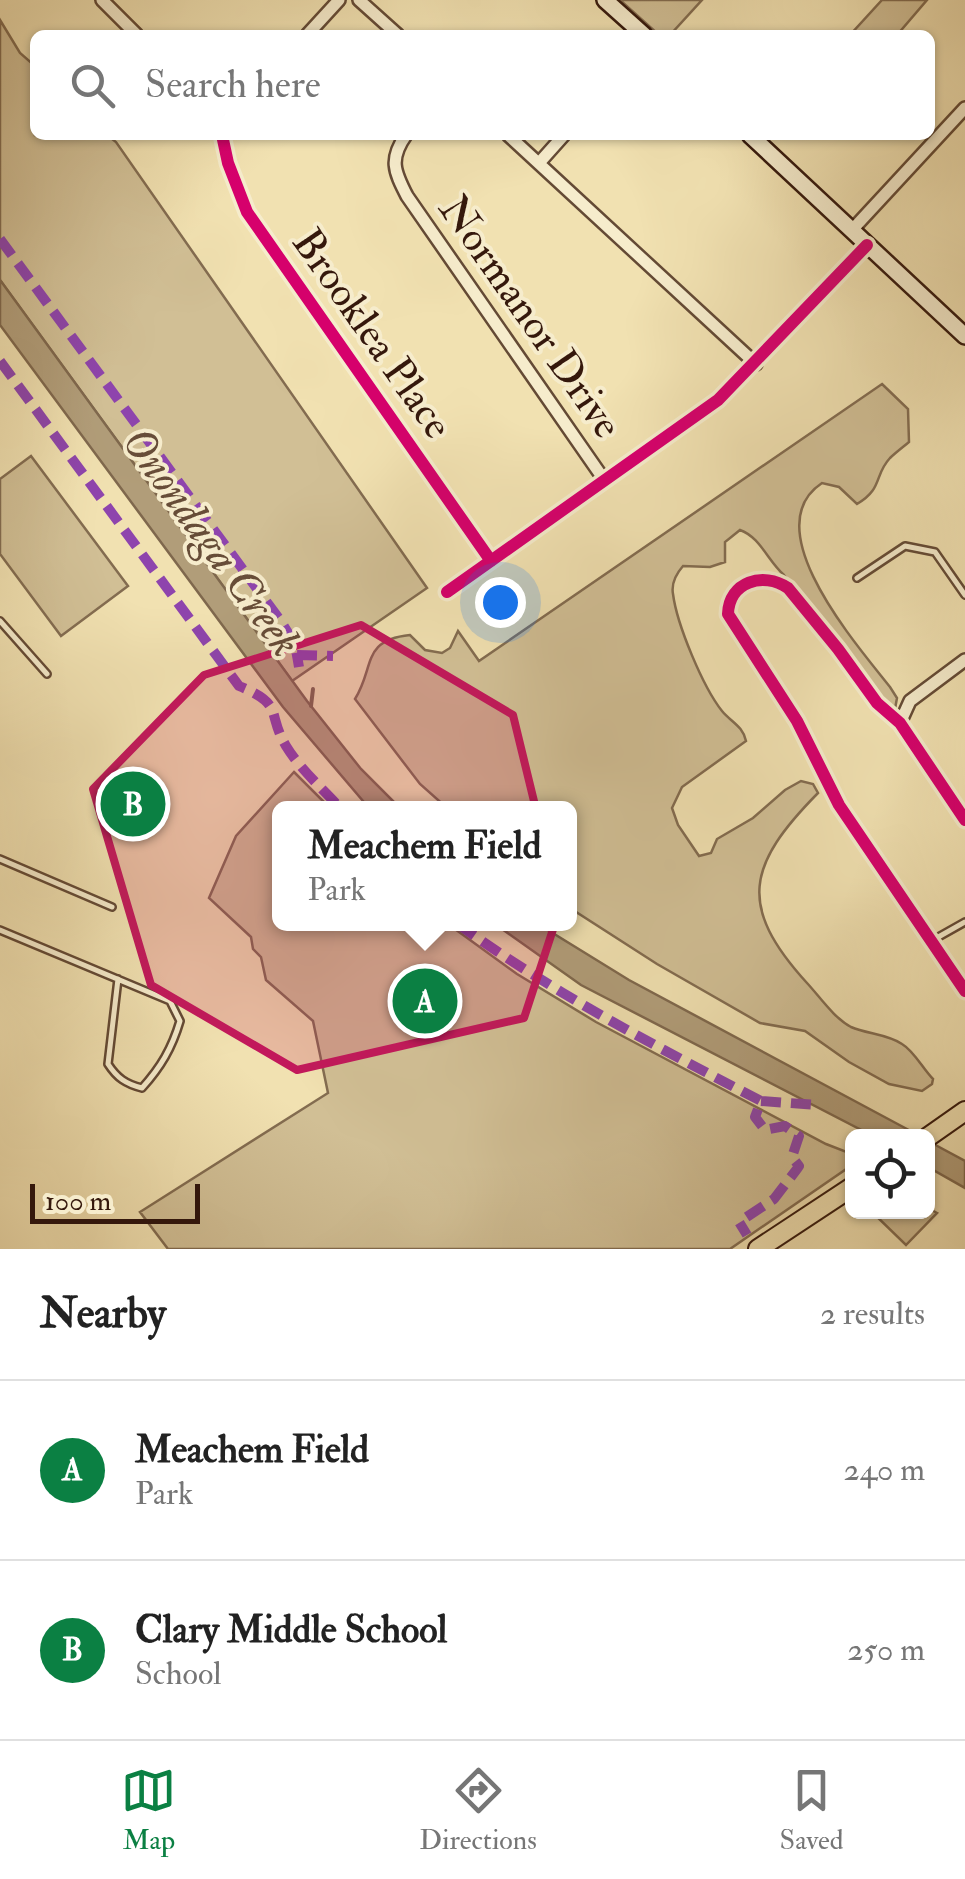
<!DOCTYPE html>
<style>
:root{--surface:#fff;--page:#f2f2f2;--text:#222;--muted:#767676;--line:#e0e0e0;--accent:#0b8043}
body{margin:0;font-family:"IM FELL Double Pica",serif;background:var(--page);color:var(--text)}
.controls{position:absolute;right:30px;bottom:30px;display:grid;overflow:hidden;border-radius:15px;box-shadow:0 2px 8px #0004}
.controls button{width:90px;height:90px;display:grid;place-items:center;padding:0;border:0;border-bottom:2px solid var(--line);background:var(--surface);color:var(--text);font:50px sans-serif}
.scale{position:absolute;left:30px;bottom:25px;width:170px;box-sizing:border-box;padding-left:10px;border:5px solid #35180c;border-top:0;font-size:28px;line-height:35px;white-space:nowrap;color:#35180c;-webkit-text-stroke:8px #f6eccc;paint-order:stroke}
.you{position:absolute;left:500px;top:602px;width:35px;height:35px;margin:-25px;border:8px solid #fff;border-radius:50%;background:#1a73e8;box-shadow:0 0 0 15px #1a73e833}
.badge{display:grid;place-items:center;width:65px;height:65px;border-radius:50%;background:var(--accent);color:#fff;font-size:32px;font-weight:700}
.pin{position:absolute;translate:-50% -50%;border:5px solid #fff;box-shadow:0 2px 10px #0006}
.popup{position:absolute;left:272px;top:801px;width:305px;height:130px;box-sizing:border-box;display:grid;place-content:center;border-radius:15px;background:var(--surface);filter:drop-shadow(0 2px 8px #0005);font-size:32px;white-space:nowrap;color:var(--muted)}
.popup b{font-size:38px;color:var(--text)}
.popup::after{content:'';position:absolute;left:50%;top:100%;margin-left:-20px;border:20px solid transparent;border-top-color:var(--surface)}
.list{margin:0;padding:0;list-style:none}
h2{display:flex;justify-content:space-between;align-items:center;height:130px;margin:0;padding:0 40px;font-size:42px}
h2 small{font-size:32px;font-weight:400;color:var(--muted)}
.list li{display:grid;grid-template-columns:65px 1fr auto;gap:30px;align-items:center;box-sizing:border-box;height:180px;padding:0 40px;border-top:2px solid var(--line)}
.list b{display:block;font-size:38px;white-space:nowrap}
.list p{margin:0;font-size:32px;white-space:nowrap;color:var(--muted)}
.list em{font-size:32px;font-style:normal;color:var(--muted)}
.icon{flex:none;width:55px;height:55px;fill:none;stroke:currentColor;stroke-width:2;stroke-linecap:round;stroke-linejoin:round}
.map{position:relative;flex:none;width:965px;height:1249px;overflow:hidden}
.search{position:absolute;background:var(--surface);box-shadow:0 2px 8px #0004;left:30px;right:30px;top:30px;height:110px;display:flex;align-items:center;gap:25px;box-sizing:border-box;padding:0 35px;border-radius:15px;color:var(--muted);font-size:38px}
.sheet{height:490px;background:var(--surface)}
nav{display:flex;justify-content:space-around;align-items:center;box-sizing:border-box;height:140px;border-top:2px solid var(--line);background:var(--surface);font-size:28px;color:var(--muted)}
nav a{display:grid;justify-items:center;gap:5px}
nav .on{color:var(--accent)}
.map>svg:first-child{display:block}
</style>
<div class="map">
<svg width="965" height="1249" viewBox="0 0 965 1249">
<rect width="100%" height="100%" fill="#f1e1b1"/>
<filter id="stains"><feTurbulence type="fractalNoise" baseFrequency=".002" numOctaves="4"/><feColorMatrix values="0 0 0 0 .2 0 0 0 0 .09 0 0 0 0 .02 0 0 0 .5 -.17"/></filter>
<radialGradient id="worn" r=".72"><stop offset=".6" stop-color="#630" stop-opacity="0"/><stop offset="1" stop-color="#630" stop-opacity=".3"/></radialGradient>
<path fill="#d1bf95" stroke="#836c50" stroke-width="2.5" d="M620,0H702L670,35H659Z
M882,0H927L897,35H850Z
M0,20L20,53L35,66V135H107L116,142L427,588L292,681L0,280Z
M882,384L908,409L909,442C903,447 895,453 890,458C874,475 883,489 857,504L839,487L822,483C754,528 857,645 890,687L897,698L895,709H891L784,575C768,561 760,537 740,530L725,542V562L710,567L683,566C676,574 671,583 673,594C677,625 703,687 722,711C731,722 743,726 746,741L682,787L672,808L678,825L699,856L711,853L717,839L753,818L785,790L801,781L813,784L818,793C747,865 737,906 807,983C820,997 834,1018 851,1027C867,1034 887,1034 902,1044C914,1051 923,1069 933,1079L932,1084L922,1091L889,1084L849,1062L805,1031L760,1023L657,964L570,908V808H447L420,784L355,699C375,667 361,640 410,635L425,650L442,653L450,648L458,631L479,661Z
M31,456L128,586L61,636L0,554V479Z
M294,772L330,808H280V924H448L517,974L596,1022L826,1144L852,1154V1165L730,1249H168L140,1212L328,1093L313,1021L266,980L261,957L253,949L251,937L209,898L236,836Z
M928,1208L937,1213L906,1245L873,1213L928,1212Z"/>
<path fill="#b19d79" stroke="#7f684d" stroke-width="2.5" d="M0,280L307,701L361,769L400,808H369L283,707L0,325Z
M495,924H538L629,980L920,1136H873L581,985Z
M928,1141L965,1161V1188L928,1167Z"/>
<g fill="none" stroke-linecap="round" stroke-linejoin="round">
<path stroke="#7f684d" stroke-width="4" d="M311,706L313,689"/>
<defs>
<path id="lane" d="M857,578L905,546L935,552L965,595
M0,621L47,674
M0,859L112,907
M0,930L170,1001L180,1021C172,1048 161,1067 142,1088C126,1084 117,1078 108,1064L118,979
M933,940L965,922"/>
<path id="street" d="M102,0L137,35
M359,0L398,35
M307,35L339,0
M222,135L228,163L247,212L491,561
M406,135C389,159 394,171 407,196L605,481
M508,135L756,364
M539,163L564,135
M852,230L965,108
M447,592L718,400L867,245
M900,723L910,701L965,660
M965,820L900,723L877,703L838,649L788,588C763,571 729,582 728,614L797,721L839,805L965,991"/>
<path id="secondary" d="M605,0L644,35
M750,135L965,336"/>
<path id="primary" d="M928,1137L965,1111
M758,1249L852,1187"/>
</defs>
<use href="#lane" stroke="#644a35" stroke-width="10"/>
<use href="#street" stroke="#644a35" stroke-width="16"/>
<use href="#secondary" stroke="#35180c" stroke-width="20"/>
<use href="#primary" stroke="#35180c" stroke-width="22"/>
<use href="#lane" stroke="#f6eccc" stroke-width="5"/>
<use href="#street" stroke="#f6eccc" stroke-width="11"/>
<use href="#secondary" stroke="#f6eccc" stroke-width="15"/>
<use href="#primary" stroke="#f1e1b1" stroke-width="18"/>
<path stroke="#8e44ad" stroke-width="10" stroke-dasharray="20 10" stroke-linecap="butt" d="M0,239L280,620L295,644L299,667
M0,361L239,686C285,705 266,712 286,746C300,769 323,789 340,808
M297,655L333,656
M458,924C553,993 657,1047 761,1101L755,1117L765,1130L785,1126L799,1136L792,1157L799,1166L797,1169L774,1199L739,1222L747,1235
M761,1101L817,1105"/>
<defs>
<path id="cycleway" d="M222,135L228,163L247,212L491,561
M447,592L718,400L867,245
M965,820L900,723L877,703L838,649L788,588C763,571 729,582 728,614L797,721L839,805L965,991"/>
</defs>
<use href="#cycleway" stroke="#f6eccc" stroke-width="19"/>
<use href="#cycleway" stroke="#d6006c" stroke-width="12"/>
</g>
<path fill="#c2185b" fill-opacity="0.2" stroke="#c2185b" stroke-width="8" stroke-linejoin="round" d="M361,625L513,715L560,908L524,1018L297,1070L151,985L93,789L204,675Z"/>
<g text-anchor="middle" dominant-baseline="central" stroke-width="8" stroke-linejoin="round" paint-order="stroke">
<g font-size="42" fill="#35180c" stroke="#f6eccc">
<text transform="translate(530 317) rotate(55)">Normanor Drive</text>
<text transform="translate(372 334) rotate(55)">Brooklea Place</text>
</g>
<g font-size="45" font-style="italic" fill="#674d38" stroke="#f6eccc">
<text transform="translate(211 542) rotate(54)">Onondaga Creek</text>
</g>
</g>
<rect width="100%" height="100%" filter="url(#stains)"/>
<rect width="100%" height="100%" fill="url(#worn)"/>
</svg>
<div class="controls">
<button><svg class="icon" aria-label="locate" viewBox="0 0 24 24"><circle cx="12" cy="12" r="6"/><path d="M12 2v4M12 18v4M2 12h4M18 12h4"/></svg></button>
</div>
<div class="scale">100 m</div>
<div class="you"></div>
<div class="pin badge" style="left:425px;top:1001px">A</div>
<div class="popup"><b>Meachem Field</b>Park</div>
<div class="pin badge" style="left:133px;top:804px">B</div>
<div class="search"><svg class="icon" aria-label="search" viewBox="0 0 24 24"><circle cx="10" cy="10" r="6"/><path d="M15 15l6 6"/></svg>Search here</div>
</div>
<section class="sheet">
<h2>Nearby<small>2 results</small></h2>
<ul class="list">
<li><span class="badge">A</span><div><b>Meachem Field</b><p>Park</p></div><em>240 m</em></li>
<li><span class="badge">B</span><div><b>Clary Middle School</b><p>School</p></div><em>250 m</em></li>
</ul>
</section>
<nav>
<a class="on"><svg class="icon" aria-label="map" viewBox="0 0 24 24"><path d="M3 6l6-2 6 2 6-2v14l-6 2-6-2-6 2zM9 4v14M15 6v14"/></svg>Map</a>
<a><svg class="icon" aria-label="directions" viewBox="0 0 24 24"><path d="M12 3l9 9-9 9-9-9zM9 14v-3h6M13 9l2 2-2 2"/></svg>Directions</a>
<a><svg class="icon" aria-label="saved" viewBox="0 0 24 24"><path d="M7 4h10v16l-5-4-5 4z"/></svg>Saved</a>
</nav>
